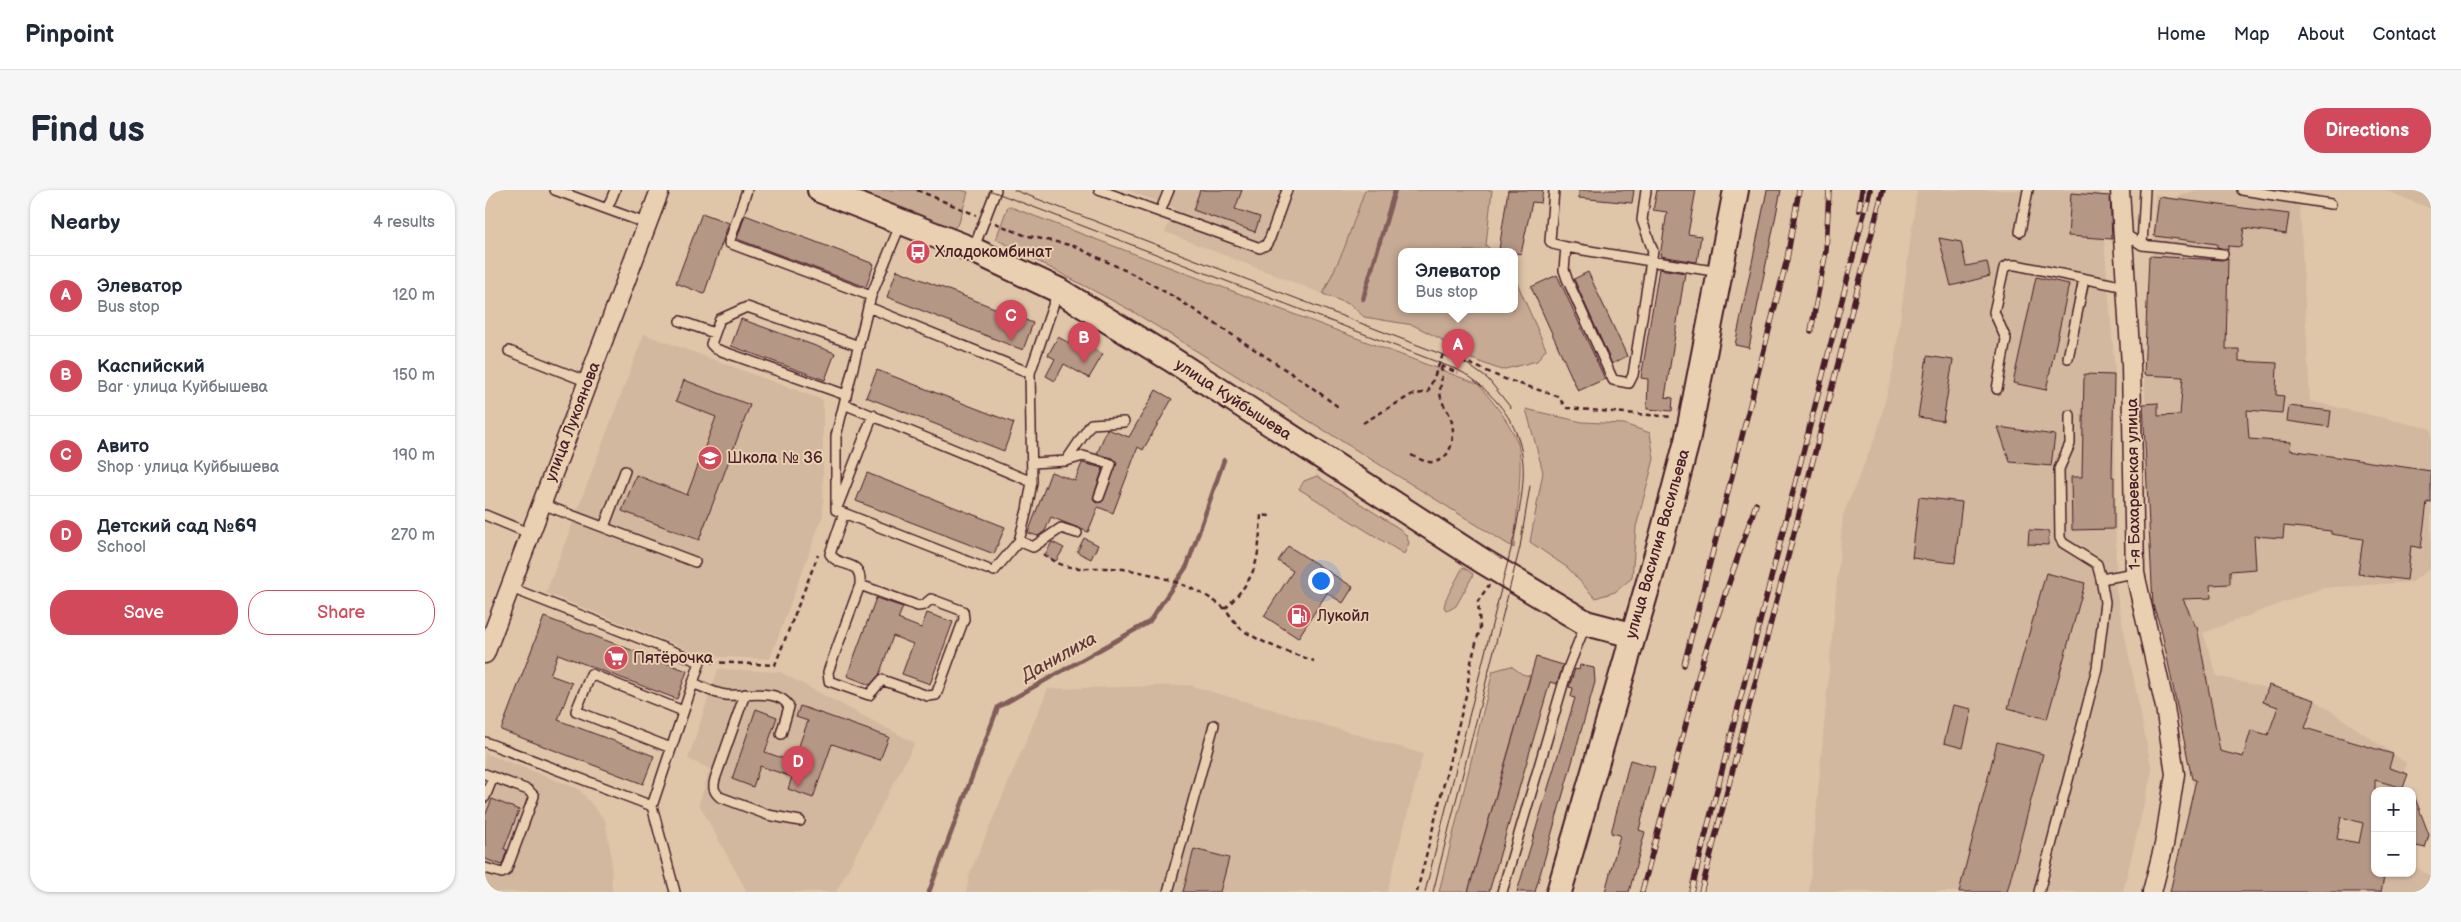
<!DOCTYPE html>
<meta charset="utf-8">
<style>
:root{--surface:#fff;--page:#f6f6f7;--text:#1f2937;--muted:#747a83;--line:#e0e1e3;--accent:#d1495b}
body{margin:0;font-family:"Balsamiq Sans",sans-serif;background:var(--page);color:var(--text)}
.controls{position:absolute;right:15px;bottom:15px;display:grid;overflow:hidden;border-radius:10px;box-shadow:0 1px 4px #0004}
.controls button{width:45px;height:45px;display:grid;place-items:center;padding:0;border:0;border-bottom:1px solid var(--line);background:var(--surface);color:var(--text);font:25px sans-serif}
.you{position:absolute;left:835px;top:390px;width:18px;height:18px;margin:-12px;border:4px solid #fff;border-radius:50%;background:#1a73e8;box-shadow:0 0 0 8px #1a73e833}
.badge{display:grid;place-items:center;width:32px;height:32px;border-radius:50%;background:var(--accent);color:#fff;font-size:16px;font-weight:700}
.pin{position:absolute;translate:-50% -41px;filter:drop-shadow(0 1px 2px #0008)}
.pin::after{content:'';position:absolute;top:26px;width:18px;height:15px;background:inherit;clip-path:polygon(0 0,100% 0,50% 100%)}
.popup{position:absolute;left:913px;top:58px;width:120px;height:65px;box-sizing:border-box;display:grid;place-content:center;border-radius:10px;background:var(--surface);filter:drop-shadow(0 1px 4px #0005);font-size:16px;white-space:nowrap;color:var(--muted)}
.popup b{font-size:19px;color:var(--text)}
.popup::after{content:'';position:absolute;left:50%;top:100%;margin-left:-10px;border:10px solid transparent;border-top-color:var(--surface)}
.list{margin:0;padding:0;list-style:none}
h2{display:flex;justify-content:space-between;align-items:center;height:65px;margin:0;padding:0 20px;font-size:21px}
h2 small{font-size:16px;font-weight:400;color:var(--muted)}
.list li{display:grid;grid-template-columns:32px 1fr auto;gap:15px;align-items:center;box-sizing:border-box;height:80px;padding:0 20px;border-top:1px solid var(--line)}
.list b{display:block;font-size:19px;white-space:nowrap}
.list p{margin:0;font-size:16px;white-space:nowrap;color:var(--muted)}
.list em{font-size:16px;font-style:normal;color:var(--muted)}
.actions{display:flex;gap:10px;padding:15px 20px}
.actions a{flex:1;padding:11px 0;border:1px solid var(--accent);border-radius:20px;text-align:center;font-size:18px;color:var(--accent)}
.actions .main{background:var(--accent);color:#fff}
.map{position:relative;flex:none;width:1946px;height:702px;overflow:hidden;border-radius:20px}
header{display:flex;align-items:center;gap:30px;box-sizing:border-box;height:70px;padding:0 25px;background:var(--surface);border-bottom:1px solid var(--line)}
header strong{font-size:24px}
nav{display:flex;gap:28px;margin-inline-start:auto;font-size:18px}
.intro{display:flex;align-items:center;justify-content:space-between;box-sizing:border-box;height:120px;padding:0 30px}
h1{margin:0;font-size:35px}
.button{padding:12px 22px;border-radius:20px;background:var(--accent);color:#fff;font-size:18px;font-weight:700}
main{display:flex;gap:30px;padding:0 30px}
aside{flex:1;background:var(--surface);border-radius:20px;box-shadow:0 1px 4px #0004}
.map>svg:first-child{display:block}
</style>
<header>
<strong>Pinpoint</strong>
<nav><a>Home</a><a>Map</a><a>About</a><a>Contact</a></nav>
</header>
<div class="intro"><h1>Find us</h1><a class="button">Directions</a></div>
<main>
<aside>
<h2>Nearby<small>4 results</small></h2>
<ul class="list">
<li><span class="badge">A</span><div><b>Элеватор</b><p>Bus stop</p></div><em>120 m</em></li>
<li><span class="badge">B</span><div><b>Каспийский</b><p>Bar · улица Куйбышева</p></div><em>150 m</em></li>
<li><span class="badge">C</span><div><b>Авито</b><p>Shop · улица Куйбышева</p></div><em>190 m</em></li>
<li><span class="badge">D</span><div><b>Детский сад №69</b><p>School</p></div><em>270 m</em></li>
</ul>
<div class="actions"><a class="main">Save</a><a>Share</a></div>
</aside>
<div class="map">
<svg width="1946" height="702" viewBox="0 0 1946 702">
<rect width="100%" height="100%" fill="#dfc6a9"/>
<filter id="ink" filterUnits="userSpaceOnUse"><feTurbulence type="fractalNoise" baseFrequency=".02" numOctaves="2"/><feDisplacementMap in="SourceGraphic" scale="10" xChannelSelector="R" yChannelSelector="G"/><feConvolveMatrix kernelMatrix="1 2 1 2 8 2 1 2 1" color-interpolation-filters="sRGB"/></filter>
<g filter="url(#ink)">
<path fill="#d2b89e" d="M642,0H880L859,59L838,104L680,42L690,18Z
M1432,0H1615L1630,181L1631,400L1667,581L1638,702H1324L1358,325L1392,243L1409,176Z
M1711,0H1814L1825,211L1946,239V378L1927,392L1837,398L1718,443L1732,486L1830,510L1921,573L1917,601H1890V683H1927V675L1946,686V702H1691L1709,601L1673,421L1659,185L1669,46L1670,4L1686,9Z
M1900,0H1946V19Z
M159,144L338,210V325L285,469L220,466L61,403Z
M233,479L295,482L430,553L351,702H262L214,614L225,579L203,569Z
M704,495L938,564L902,702H481L485,683L563,499Z
M0,563L94,599L120,630L126,664L127,702H0Z"/>
<path fill="#c7aa94" stroke="#886460" d="M362,0H476L483,2L474,33L464,43Z
M880,0H1007L1001,55L1007,61H917V119H1029V86L1061,159L1052,171L1016,180L963,160L956,149L928,135L879,127L866,115L838,104L859,59Z
M523,16L993,194C1008,212 1023,229 1032,251C1040,270 1030,334 1029,358L647,121L511,49Z
M1041,219L1097,232L1139,234L1165,243L1169,269L1151,337L1147,388L1130,402L1110,408L1083,378L1045,352L1058,282Z
M832,286L915,339L921,345L924,353L919,364L814,299L819,291Z
M978,377L988,384L987,387L971,416L964,420H961L959,417L961,409Z
M1026,476L1037,484L1045,486L983,702H954L1008,481Z"/>
<g fill="none" stroke-linecap="round" stroke-linejoin="round">
<path stroke="#815c5a" stroke-width="4.5" d="M878,109L910,0
M444,702L513,517L664,432L702,376L739,270"/>
</g>
<path fill="#b59785" stroke="#4a1f2b" fill-rule="evenodd" d="M715,0H757L750,19L775,27L770,42L708,20Z
M1023,0H1058L1056,13L1047,12L1036,64L1014,60Z
M1094,0H1149L1147,13L1094,8Z
M1172,0H1211L1203,44L1216,46L1212,72L1175,66L1182,22L1168,20Z
M1282,0H1296L1264,158L1250,155Z
M1586,3L1625,6L1627,49L1583,46Z
M1674,7L1804,24L1801,44L1759,38L1756,57L1743,56V60L1732,57V54L1669,46Z
M217,23L244,33L219,104L191,93Z
M260,25L389,74L381,97L252,49Z
M1454,48L1476,52L1481,76L1502,72L1505,86L1466,96Z
M1664,66L1737,70L1743,68L1741,159H1754V171L1792,173L1791,205L1799,206L1797,223L1762,220L1764,249L1806,252L1805,260L1946,281V313L1942,312L1936,358L1926,356L1922,390L1873,384L1878,349L1846,344V341L1799,336L1798,348L1769,346L1771,379L1745,381V394L1725,395L1726,408L1698,409L1711,437H1712L1735,561L1758,567L1766,540L1783,545L1793,517L1778,512L1784,495L1830,510L1820,538L1908,564L1904,578L1923,584L1918,598L1890,590V683H1900L1896,702H1685L1711,590L1707,589L1676,438L1668,415L1658,214L1673,213V226L1695,225L1698,187L1659,185ZM1856,627L1878,633L1874,653L1852,649Z
M1174,79L1200,83L1180,207L1188,208L1187,221L1162,219L1163,189L1156,188Z
M412,80L548,133L538,160L402,107Z
M1103,82L1142,166L1127,174L1089,89Z
M1072,85L1120,189L1093,201L1046,97Z
M1551,87L1584,94L1561,200L1528,193Z
M256,129L350,163L340,190L246,156Z
M573,147L597,160L600,154L618,164L604,188L579,174L570,191L561,186L570,169L563,165Z
M1442,166L1468,170L1458,231L1433,227Z
M392,180L529,233L519,261L381,207Z
M1599,184L1629,185L1627,287H1629V339L1587,340L1586,287H1597Z
M199,190L265,215L214,350L137,321L151,285L202,305L231,227L191,211Z
M671,200L687,209L658,260L653,257L628,323L613,317L603,342L566,327L560,341L553,346L543,343L566,282L590,291L597,273L618,278L608,308L611,313L618,311L632,273L628,268L612,264L622,239L644,247Z
M1804,216L1846,221L1844,237L1802,231Z
M1513,237L1570,245L1566,276L1525,272Z
M382,283L520,337L509,364L371,311Z
M1434,307L1477,312L1470,373L1427,368Z
M1544,340L1564,341L1563,355L1543,354Z
M599,348L613,355L606,369L592,362Z
M567,352L579,358L571,371L560,365Z
M803,356L868,397L858,413L842,403L813,448L779,426L808,381L793,371Z
M1561,383L1600,393L1562,529L1523,518Z
M391,408L418,417L413,429L436,438L442,423L468,432L445,494L417,484L428,454L408,446L394,485L385,495L362,486Z
M59,427L202,481L192,509L73,464L65,485L87,493L73,530L169,566L158,594L16,540Z
M1051,467L1078,475L1072,494L1065,492L1004,702H983Z
M1095,475L1109,478L1110,492L1050,702H1032L1090,508L1086,507L1088,498L1084,497L1090,479L1094,480Z
M1468,515L1487,519L1478,558L1459,553Z
M315,516L404,547L395,570L347,554L328,608L303,599L307,587L275,576L268,597L247,589L271,519L292,527L280,562L308,572L323,531L311,527Z
M1512,552L1558,564L1522,702H1474Z
M1145,570L1170,577L1154,640L1160,642L1144,702H1120L1135,645L1126,643Z
M1927,600L1944,645L1940,658L1927,655Z
M7,609L34,620L19,659L22,660L17,675L0,669V626Z
M709,659L744,668L735,702H698Z"/>
<g fill="none" stroke-linecap="round" stroke-linejoin="round">
<defs>
<path id="lane" d="M70,0L163,34
M262,0L244,53L386,106L416,33
M614,0L675,22L684,0
M1069,0L1065,51L1068,54L1081,57
M1161,0L1157,30L1168,61L1166,71L1148,185L1144,193L1128,190L1082,89L1079,80L1081,57C1133,66 1184,74 1235,82
M1757,0L1846,14
M122,19L130,0
M675,22L775,58L781,55L785,48L802,0
M1535,42L1543,0
M1638,43L1657,55L1738,64
M1657,55L1660,0
M488,60L511,0
M386,106L351,246V320L502,379
M383,117L545,183
M195,131L229,143
M24,161L103,192
M1583,168L1599,89
M1512,199L1521,149L1509,122L1519,78L1524,75H1531L1641,97
M361,205L231,159L226,154L235,129L262,117L374,156
M359,214L547,292
M1585,225V254L1574,279L1575,348L1578,353L1612,374L1616,389L1650,383
M581,271L598,266L626,274L614,307
M547,273L581,271L606,234L639,232
M57,314L210,372
M353,315L388,225
M359,323L345,364C355,380 377,367 375,395L433,416L439,415L446,409L478,421L479,429L451,505L443,506L397,490L384,505L344,491L343,482L375,395
M0,325L46,344
M119,337L140,281
M534,351L548,357L576,338L592,343
M509,381L534,351L542,320L547,292L545,183L573,101
M26,398L215,472L167,616
M208,493C218,497 230,504 241,505C257,507 295,497 304,517L296,544
M260,504L230,589C228,597 228,601 235,607L283,625L315,631
M0,552L167,616L190,702
M186,558L91,521L106,484L198,521
M0,584L43,600L49,606L21,681L17,683L0,678
M0,607L8,587
M683,702L729,535
M1017,702L1082,481L1101,433
M1554,702L1612,478L1620,412L1616,389"/>
<path id="street" d="M1635,0L1646,175L1650,383L1680,517L1690,584L1679,655L1667,702
M0,464L175,0"/>
<path id="secondary" d="M335,0L488,60L573,100L686,169L996,370L1101,433L1147,445
M1074,702L1176,350L1202,251L1251,0"/>
</defs>
<use href="#lane" stroke="#4a1f2b" stroke-width="12"/>
<use href="#street" stroke="#4a1f2b" stroke-width="21"/>
<use href="#secondary" stroke="#4a1f2b" stroke-width="28"/>
<path stroke="#4a1f2b" stroke-width="2.5" stroke-dasharray="5 4" stroke-linecap="butt" d="M432,0L491,25
M510,33L539,45L589,56L650,85L691,108L821,193L856,219
M956,176L973,183
M878,233L926,205L943,202L959,162L1017,188L1072,206L1082,218L1188,227
M926,265C932,268 941,273 948,272C967,271 971,244 966,229C964,221 958,216 956,208C953,196 960,187 955,174
M558,364C583,383 597,377 626,378C646,379 666,384 685,390C705,397 723,405 739,418C746,425 751,436 759,441C781,455 805,463 829,471
M740,419C774,384 773,372 776,325L785,326
M226,472L290,475L333,365
M932,702L982,501L985,476L995,438L993,411L1004,395"/>
<use href="#lane" stroke="#e9d0b1" stroke-width="9"/>
<use href="#street" stroke="#e9d0b1" stroke-width="18"/>
<use href="#secondary" stroke="#e9d0b1" stroke-width="24"/>
<path stroke="#4a1f2b" stroke-width="1" d="M504,0L973,180C990,189 998,197 1011,211C1047,252 1040,290 1031,339L940,702
M529,0L982,174L1003,189L1026,218
M948,702L1035,357L1045,296"/>
<defs>
<path id="rail" d="M1374,20L1377,0
M1326,141L1341,61L1344,0
M1199,475L1302,69L1314,0
M1157,702L1218,469L1271,314
M1206,702L1385,0
M1216,702L1398,0"/>
</defs>
<use href="#rail" stroke="#4a1f2b" stroke-width="5.5"/>
<use href="#rail" stroke="#e9d0b1" stroke-width="4" stroke-dasharray="11" stroke-linecap="butt"/>
</g>
</g>
<defs>
<symbol id="bus-disc" viewBox="-11 -11 22 22"><circle r="9.5" fill="#d1495b" stroke="#e9d0b1"/><path d="M-5-6H5V4H4V6H2V4H-2V6H-4V4H-5ZM-3.5-4V0h7V-4ZM-3.5 1.2v1.5H-2V1.2ZM2 1.2v1.5H3.5V1.2Z" fill="#fff"/></symbol>
<symbol id="school-disc" viewBox="-11 -11 22 22"><circle r="9.5" fill="#d1495b" stroke="#e9d0b1"/><path d="M0-5L7-2L0 1L-7-2ZM-4 1L0 2.5L4 1V4Q0 6-4 4Z" fill="#fff"/></symbol>
<symbol id="fuel-disc" viewBox="-11 -11 22 22"><circle r="9.5" fill="#d1495b" stroke="#e9d0b1"/><path d="M-5.5-6h7V0h2V4h1.3V-2.5L3-4.5l.8-.8L6-3V5H2.5V1h-1V6h-7ZM-4.2-4.7v3.2H.2V-4.7Z" fill="#fff"/></symbol>
<symbol id="supermarket-disc" viewBox="-11 -11 22 22"><circle r="9.5" fill="#d1495b" stroke="#e9d0b1"/><path d="M-6-5.5h2.5l.6 2H6L4.5 2H-2.5L-4.4-4H-6ZM-1.5 3.2a1.3 1.3 0 1 0 .1 0ZM3 3.2a1.3 1.3 0 1 0 .1 0Z" fill="#fff"/></symbol>
</defs>
<g fill-rule="evenodd">
<use href="#bus-disc" x="419" y="48" width="28" height="28"/>
<use href="#school-disc" x="211" y="254" width="28" height="28"/>
<use href="#fuel-disc" x="800" y="412" width="28" height="28"/>
<use href="#supermarket-disc" x="117" y="454" width="28" height="28"/>
</g>
<g text-anchor="middle" dominant-baseline="central" stroke-width="4" stroke-linejoin="round" paint-order="stroke">
<g font-size="16" fill="#4a1f2b" stroke="#e9d0b1" text-anchor="start">
<text x="450" y="62">Хладокомбинат</text>
<text x="242" y="268">Школа № 36</text>
<text x="832" y="426">Лукойл</text>
<text x="148" y="468">Пятёрочка</text>
</g>
<g font-size="16" fill="#4a1f2b" stroke="#e9d0b1">
<text transform="translate(748 210) rotate(33)">улица Куйбышева</text>
<text transform="translate(88 232) rotate(-69)">улица Лукоянова</text>
<text transform="translate(1649 294) rotate(-91)">1-я Бахаревская улица</text>
<text transform="translate(1173 354) rotate(-74)">улица Василия Васильева</text>
</g>
<g font-size="18" font-style="italic" fill="#61383e" stroke="#e9d0b1">
<text transform="translate(574 467) rotate(-29)">Данилиха</text>
</g>
</g>
</svg>
<div class="controls">
<button>+</button>
<button>−</button>
</div>
<div class="you"></div>
<div class="pin badge" style="left:973px;top:180px">A</div>
<div class="popup"><b>Элеватор</b>Bus stop</div>
<div class="pin badge" style="left:599px;top:173px">B</div>
<div class="pin badge" style="left:526px;top:151px">C</div>
<div class="pin badge" style="left:313px;top:597px">D</div>
</div>
</main>
